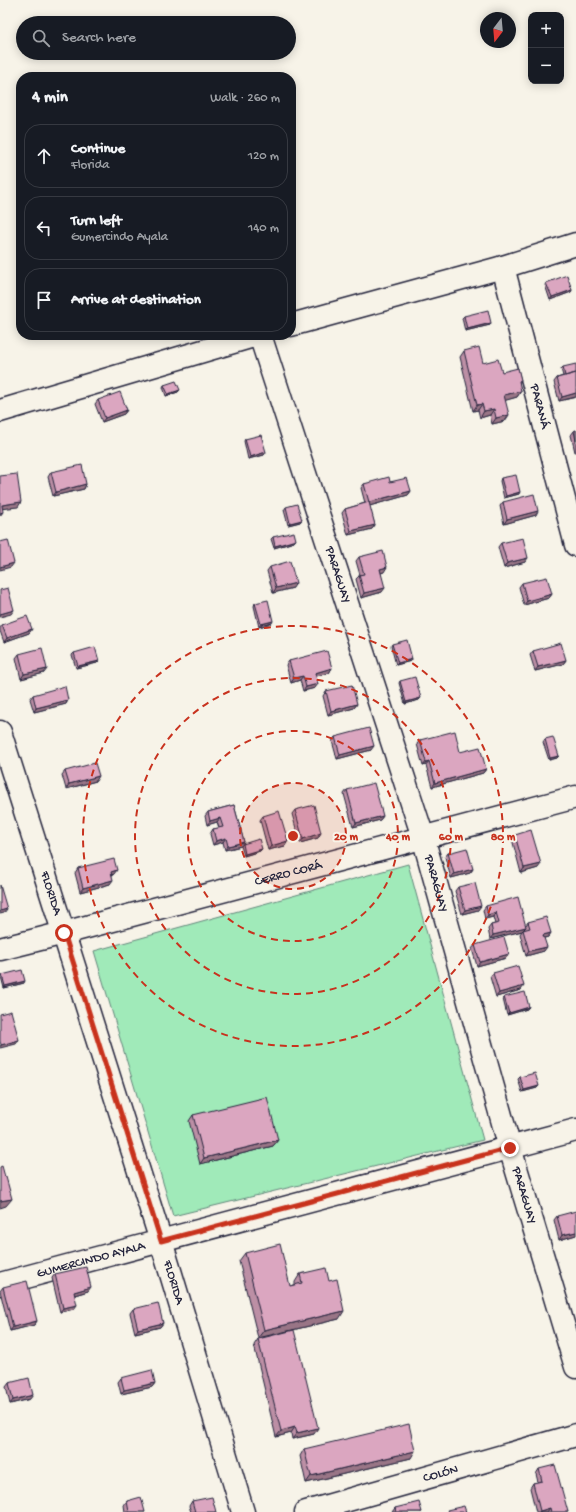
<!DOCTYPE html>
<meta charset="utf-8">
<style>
:root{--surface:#171b24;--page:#242831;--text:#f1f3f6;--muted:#9ea1a6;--line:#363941}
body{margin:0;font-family:"Gochi Hand",sans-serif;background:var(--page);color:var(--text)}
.controls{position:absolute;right:12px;top:12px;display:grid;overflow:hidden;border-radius:8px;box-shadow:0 2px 10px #0003}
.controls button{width:36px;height:36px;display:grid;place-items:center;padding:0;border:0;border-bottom:1px solid var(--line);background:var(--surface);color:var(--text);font:20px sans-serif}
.compass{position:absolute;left:480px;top:12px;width:36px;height:36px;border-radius:50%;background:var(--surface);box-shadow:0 2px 10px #0003;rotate:196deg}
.stop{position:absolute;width:12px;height:12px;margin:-9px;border:3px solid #c8321e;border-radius:50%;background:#fff}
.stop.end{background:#c8321e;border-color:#fff;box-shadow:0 1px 4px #0008}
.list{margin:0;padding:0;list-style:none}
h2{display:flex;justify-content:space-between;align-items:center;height:52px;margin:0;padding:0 16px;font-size:17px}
h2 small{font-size:13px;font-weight:400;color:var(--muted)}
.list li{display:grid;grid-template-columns:26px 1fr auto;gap:12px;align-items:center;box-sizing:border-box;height:64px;margin:0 8px 8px;padding:0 8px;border:1px solid var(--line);border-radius:16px}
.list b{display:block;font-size:15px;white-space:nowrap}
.list p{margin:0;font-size:13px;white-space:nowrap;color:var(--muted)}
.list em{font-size:13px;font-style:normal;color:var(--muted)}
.icon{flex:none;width:22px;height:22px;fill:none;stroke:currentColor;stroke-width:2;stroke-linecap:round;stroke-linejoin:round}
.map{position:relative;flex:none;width:576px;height:1512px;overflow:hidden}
.search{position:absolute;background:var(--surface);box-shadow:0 2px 10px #0003;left:16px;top:16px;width:280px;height:44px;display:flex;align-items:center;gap:10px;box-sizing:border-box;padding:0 14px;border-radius:22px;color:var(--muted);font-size:15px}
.panel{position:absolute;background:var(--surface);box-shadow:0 2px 10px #0003;left:16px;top:72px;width:280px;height:268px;border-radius:16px}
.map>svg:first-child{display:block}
</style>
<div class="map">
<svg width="576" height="1512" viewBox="0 0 576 1512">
<rect width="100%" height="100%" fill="#f7f3e8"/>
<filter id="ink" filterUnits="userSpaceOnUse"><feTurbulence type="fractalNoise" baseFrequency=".025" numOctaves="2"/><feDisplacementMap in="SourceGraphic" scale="8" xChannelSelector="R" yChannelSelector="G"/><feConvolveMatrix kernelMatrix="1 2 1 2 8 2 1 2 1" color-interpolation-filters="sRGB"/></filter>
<g filter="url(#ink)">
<path fill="#a0eab9" stroke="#61867a" d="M408,864L483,1140L173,1216L94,951Z"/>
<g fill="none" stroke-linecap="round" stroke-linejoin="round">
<defs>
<g id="minor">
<path id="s1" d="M503,267L576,545"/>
<path d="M291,325L503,267L576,244"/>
<path id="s2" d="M260,335L423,837L510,1148L576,1367"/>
<path d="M0,411L257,335"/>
<path id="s3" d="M0,732L161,1241L243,1512"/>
<path id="s4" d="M0,949L64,933L576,797"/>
<path id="s5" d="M0,1284L576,1130"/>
<path id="s6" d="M306,1512L576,1435"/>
</g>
</defs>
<use href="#minor" stroke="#22223b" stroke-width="25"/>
<use href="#minor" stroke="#f7f3e8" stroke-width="22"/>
</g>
<path fill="#bc8fa5" stroke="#22223b" d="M546,283L572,290L571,292L550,300L545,285Z
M464,316L490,325L465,331L462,318Z
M464,351L483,363L502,372L521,380L519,383L521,391L517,397L505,400V421L492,424L490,415L480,418L478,410L473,411L460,357Z
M563,367L576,397L559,401L554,382L557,378L563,376L561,369Z
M164,385L180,390L178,392L166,396L163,387Z
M98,400L127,410L124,414L102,422L95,404Z
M576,430V452H575L571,435L574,431Z
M245,439L266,452L264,455L248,459L244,441Z
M51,472L86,484L84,489L53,496L48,477Z
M501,478L519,494L504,498L500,481Z
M390,482L411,491L408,495L369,506L375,525L372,529L348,535L342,513L345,509L365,503L361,488L364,484Z
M503,502L536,515L504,524L500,506Z
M286,507L302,520L300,522L288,525L284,510Z
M273,537L294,542L274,548L271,539Z
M501,543L525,562L504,568L498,547Z
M359,557L384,572H381L382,592L361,598L356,579L360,575L356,561Z
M270,567L293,588L273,593L267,571Z
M522,583L552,594L549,598L524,605L519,587Z
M255,603L272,623L259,627L254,606Z
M2,625L32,629L29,633L4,642L0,631V628Z
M392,644L412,659L411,661L396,665L391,646Z
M533,651L566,660L563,664L535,671L530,655Z
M74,653L97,663L76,668L72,655Z
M19,654L44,673L21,679L16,658Z
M289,661L332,668L329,673L316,676L315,688L303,691L300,680L291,683L286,665Z
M400,681L419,700L405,704L399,683Z
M326,691L357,704L354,708L328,715L323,696Z
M33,695L68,700L66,704L34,712L30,699Z
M335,737L371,750L337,759L332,741Z
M545,739L559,756L557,758L549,760L543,742Z
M420,740L460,752L486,769L483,773L432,787L426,765L423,766L417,744Z
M65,771L96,781L66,789L62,775Z
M347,790L383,816L380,820L353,827L344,794Z
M234,805L244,842L243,844L262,849L260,851L244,856L241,846L225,850L223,842L213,845L210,834L213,829L219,828L217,822L207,825L205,816L208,812Z
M295,810L318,838L300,843L292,814Z
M263,816L285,846L268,850L260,820Z
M515,835L538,868L521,873L512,839Z
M448,853L473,869L470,873L451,878L445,857Z
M78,868L114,874L112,875L110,884L80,892L75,873Z
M458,887L478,910L462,914L455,891Z
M486,906L526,925L528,922L551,933L548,937L544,938V951L526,956L520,934L522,931L490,939L488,929L491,925L495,924L493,917L485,919L483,910Z
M475,945L506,958L477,966L472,949Z
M493,973L521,990L496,997L490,977Z
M2,975L24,983L4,988L1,977Z
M504,997L529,1007L527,1009L507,1015L503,999Z
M520,1077L537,1088L522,1092L518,1079Z
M193,1115L278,1140L273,1146L200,1164L189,1121Z
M557,1216L576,1235L559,1240L554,1220Z
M245,1253L290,1286L295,1285V1282L300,1274L339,1319L258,1338L239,1261Z
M55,1274L88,1291L75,1295L74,1309L60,1312L52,1278Z
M3,1287L37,1321L34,1325L10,1331L0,1291Z
M133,1309L163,1323L160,1327L135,1333L130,1313Z
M258,1339L314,1434L292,1439L291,1433L276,1437L254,1345Z
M121,1378L155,1383L152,1387L121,1394L118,1382Z
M9,1383L30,1399L10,1404L6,1387Z
M304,1449L411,1458L306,1483L300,1456Z
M539,1469L568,1512H536L530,1488L533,1483L538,1482L536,1474Z
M127,1501L145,1512H125L124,1505Z
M192,1501L216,1512H191L189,1506Z
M395,1508L422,1512H392Z"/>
<path fill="#997486" stroke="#22223b" d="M572,290L571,292L550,300L552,297Z
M491,323L490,325L465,331L467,329Z
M180,390L178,392L166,396L168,394Z
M521,391L517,397L500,402L504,395Z
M576,393V397L559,401L562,397Z
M482,404L478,410L473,411L477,405Z
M494,409L490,415L480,418L484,411Z
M127,410L124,414L102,422L105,418Z
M509,415L505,421L492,424L496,418Z
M266,452L264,455L248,459L250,457Z
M86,484L84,489L53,496L56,492Z
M411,491L408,495L366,507L369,502Z
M520,492L519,494L504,498L506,496Z
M21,502L18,507L0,509L2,505Z
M538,511L536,515L504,524L507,519Z
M3,512L0,516V513Z
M302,520L300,522L288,525L290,523Z
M375,525L372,529L348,535L351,531Z
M296,540L294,542L274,548L275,546Z
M528,558L525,562L504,568L507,563Z
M14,563L11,567L0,570V567Z
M387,567L384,572L377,574L380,569Z
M296,583L293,588L273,593L276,588Z
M385,588L382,592L361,598L364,593Z
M552,594L549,598L524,605L527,601Z
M14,610L11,614L0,617V614Z
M273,621L272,623L259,627L261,624Z
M32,629L29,633L4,642L7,638Z
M412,659L411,661L396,665L398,663Z
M566,660L563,664L535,671L538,667Z
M99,661L97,663L76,668L78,666Z
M332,668L329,673L312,677L315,673Z
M47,669L44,673L21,679L24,674Z
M303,676L300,680L291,683L294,678Z
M318,684L315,688L303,691L306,687Z
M421,698L419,700L405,704L406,702Z
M68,700L66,704L34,712L36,708Z
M357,704L354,708L328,715L331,711Z
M374,746L371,750L337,759L340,755Z
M559,756L557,758L549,760L550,758Z
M429,761L426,765L423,766L426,762Z
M486,769L483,773L432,787L435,783Z
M99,776L96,781L66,789L69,784Z
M383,816L380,820L353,827L356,823Z
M220,818L217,822L207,825L210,821Z
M321,833L318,838L300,843L303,839Z
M226,838L223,842L213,845L216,841Z
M288,841L285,846L268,850L271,846Z
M244,842L241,846L225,850L228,846Z
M262,849L260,851L244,856L245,854Z
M541,864L538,868L521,873L524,868Z
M473,869L470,873L451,878L454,874Z
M117,870L114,874L108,876L111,872Z
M113,880L110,884L80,892L83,888Z
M481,906L478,910L462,914L465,910Z
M7,909L4,913L0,914V911Z
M496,912L493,917L485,919L488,915Z
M526,927L522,931L490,939L493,935Z
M551,933L548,937L540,939L543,935Z
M547,947L544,951L526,956L529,951Z
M509,954L506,958L477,966L480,962Z
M25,981L24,983L4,988L5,986Z
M524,986L521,990L496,997L499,993Z
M529,1007L527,1009L507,1015L509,1013Z
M19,1040L16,1044L0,1048V1046L1,1045Z
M539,1086L537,1088L522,1092L524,1090Z
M278,1140L273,1146L200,1164L204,1158Z
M12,1199L6,1206L0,1208V1201Z
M576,1232V1235L559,1240L562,1235Z
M91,1287L88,1291L71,1296L74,1292Z
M77,1305L74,1309L60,1312L63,1308Z
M344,1311L339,1319L258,1338L264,1330Z
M37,1321L34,1325L10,1331L13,1327Z
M163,1323L160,1327L135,1333L138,1329Z
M155,1383L152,1387L121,1394L124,1390Z
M33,1395L30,1399L10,1404L13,1400Z
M295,1427L291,1433L276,1437L281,1431Z
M318,1428L314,1434L292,1439L297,1433Z
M415,1451L411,1458L306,1483L311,1476Z
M550,1508L547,1512H539L540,1511Z"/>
<path fill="#dba6c0" stroke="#22223b" d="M567,275L572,290L552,297L546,283Z
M488,310L491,323L467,329L464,316Z
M479,347L483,363L498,359L502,372L518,368L521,380L519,381L521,391L504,395L509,415L496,418L494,409L484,411L482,404L477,405L464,351Z
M576,364V373L565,376L563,367Z
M576,373V393L562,397L557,378Z
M176,381L180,390L168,394L164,385Z
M120,392L127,410L105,418L98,400Z
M576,430V441L574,431Z
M261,435L266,452L250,457L245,439Z
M82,465L86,484L56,492L51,472Z
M17,474L21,502L2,505L3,512L0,513V476Z
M516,475L520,492L506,496L501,478Z
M389,477L390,482L407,478L411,491L369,502L364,484Z
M534,494L538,511L507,519L503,502Z
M369,502L375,525L351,531L345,509Z
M297,504L302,520L290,523L286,507Z
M294,532L296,540L275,546L273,537Z
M523,538L528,558L507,563L501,543Z
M8,540L14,563L0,567V542Z
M383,551L387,567L380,569L385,588L364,593L359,575L364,574L359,557Z
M290,561L296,583L276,588L270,567Z
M547,577L552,594L527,601L522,583Z
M8,588L14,610L0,614V590Z
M268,600L273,621L261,624L255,603Z
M27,616L32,629L7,638L2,625Z
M407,640L412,659L398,663L392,644Z
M561,643L566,660L538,667L533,651Z
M95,647L99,661L78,666L74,653Z
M42,648L47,669L24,674L19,654Z
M327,651L332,668L315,673L318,684L306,687L303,676L294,678L289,661Z
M415,677L421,698L406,702L400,681Z
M352,685L357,704L331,711L326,691Z
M65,686L68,700L36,708L33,695Z
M369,728L374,746L340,755L335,737Z
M455,731L460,752L480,747L486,769L435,783L429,761L426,762L420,740Z
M553,737L559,756L550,758L545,739Z
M95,763L99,776L69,784L65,771Z
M374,783L383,816L356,823L347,790Z
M234,805L244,842L228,846L226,838L216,841L213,829L223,827L220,818L210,821L208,812Z
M314,805L321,833L303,839L295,810Z
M279,811L288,841L271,846L263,816Z
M531,830L541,864L524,868L515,835Z
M259,839L262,849L245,854L243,844Z
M467,848L473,869L454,874L448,853Z
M114,859L117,870L111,872L113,880L83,888L78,868Z
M475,883L481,906L465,910L458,887Z
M0,885L7,909L0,911Z
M518,897L526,927L493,935L491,925L499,923L496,912L488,915L486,906Z
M546,917L551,933L543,935L547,947L529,951L523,930L530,928L528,922Z
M504,937L509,954L480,962L475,945Z
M518,966L524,986L499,993L493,973Z
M22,970L25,981L5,986L2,975Z
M525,992L529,1007L509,1013L504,997Z
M11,1011L19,1040L1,1045L0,1041V1014Z
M535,1073L539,1086L524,1090L520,1077Z
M267,1097L278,1140L204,1158L193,1115Z
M2,1166L5,1177H6L12,1199L0,1201V1167Z
M576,1211V1232L562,1235L557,1216Z
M280,1244L290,1286L302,1283L300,1274L326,1268L329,1281L337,1279L344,1311L264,1330L245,1253Z
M86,1267L91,1287L74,1292L77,1305L63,1308L55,1274Z
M27,1281L37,1321L13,1327L3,1287Z
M158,1303L163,1323L138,1329L133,1309Z
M294,1330L318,1428L297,1433L295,1427L281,1431L258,1339Z
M152,1370L155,1383L124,1390L121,1378Z
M29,1378L33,1395L13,1400L9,1383Z
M409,1424L415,1451L311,1476L304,1449Z
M555,1465L568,1512H551L550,1508L540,1511L533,1483L542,1481L539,1469Z
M141,1497L145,1512H129L127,1501Z
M212,1497L216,1512H195L192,1501Z
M419,1502L422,1512H396L395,1508Z
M464,1506L466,1512H448L447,1510Z"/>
</g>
<g fill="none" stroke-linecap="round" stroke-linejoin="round" filter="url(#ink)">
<path stroke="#c8321e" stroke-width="5" d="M64,933L161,1241L510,1148"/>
</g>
<circle cx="293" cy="836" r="53" fill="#c8321e" fill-opacity=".12"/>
<g fill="none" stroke="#c8321e" stroke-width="2" stroke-dasharray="7 5">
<circle cx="293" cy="836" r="53"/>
<circle cx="293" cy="836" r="105"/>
<circle cx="293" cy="836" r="158"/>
<circle cx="293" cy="836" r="210"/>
</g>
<g text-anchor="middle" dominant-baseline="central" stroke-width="4" stroke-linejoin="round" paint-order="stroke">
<g font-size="13" fill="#22223b" stroke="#f7f3e8">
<text stroke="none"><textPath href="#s1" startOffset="144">PARANÁ</textPath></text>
<text stroke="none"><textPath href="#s2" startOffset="252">PARAGUAY</textPath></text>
<text stroke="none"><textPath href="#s4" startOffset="298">CERRO CORÁ</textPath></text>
<text stroke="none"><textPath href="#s2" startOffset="576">PARAGUAY</textPath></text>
<text stroke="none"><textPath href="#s3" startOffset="169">FLORIDA</textPath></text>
<text stroke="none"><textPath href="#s2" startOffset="900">PARAGUAY</textPath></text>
<text stroke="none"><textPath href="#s5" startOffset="94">GUMERCINDO AYALA</textPath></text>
<text stroke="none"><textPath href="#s3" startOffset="577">FLORIDA</textPath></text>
<text stroke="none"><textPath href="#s6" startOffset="140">COLÓN</textPath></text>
</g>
</g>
<circle cx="293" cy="836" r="6" fill="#c8321e" stroke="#f7f3e8" stroke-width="2"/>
<g font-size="12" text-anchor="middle" font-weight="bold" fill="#c8321e" stroke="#f7f3e8" stroke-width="4" stroke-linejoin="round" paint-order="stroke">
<text x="346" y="840">20 m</text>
<text x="398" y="840">40 m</text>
<text x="451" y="840">60 m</text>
<text x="503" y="840">80 m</text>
</g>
</svg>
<div class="controls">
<button>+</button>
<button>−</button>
</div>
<svg class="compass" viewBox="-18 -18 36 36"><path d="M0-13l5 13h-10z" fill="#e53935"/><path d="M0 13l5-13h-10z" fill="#9ea1a6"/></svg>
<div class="stop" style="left:64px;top:933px"></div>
<div class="stop end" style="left:510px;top:1148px"></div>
<div class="search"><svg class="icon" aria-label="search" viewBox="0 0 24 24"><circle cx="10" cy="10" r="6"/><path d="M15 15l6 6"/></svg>Search here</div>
<section class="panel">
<h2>4 min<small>Walk · 260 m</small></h2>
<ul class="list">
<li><svg class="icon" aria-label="ahead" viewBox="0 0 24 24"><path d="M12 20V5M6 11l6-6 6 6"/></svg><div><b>Continue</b><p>Florida</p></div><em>120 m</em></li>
<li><svg class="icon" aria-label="left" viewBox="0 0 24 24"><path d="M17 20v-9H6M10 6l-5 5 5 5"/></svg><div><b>Turn left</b><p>Gumercindo Ayala</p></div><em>140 m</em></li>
<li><svg class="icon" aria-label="arrive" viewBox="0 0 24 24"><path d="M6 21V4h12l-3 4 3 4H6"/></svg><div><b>Arrive at destination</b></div></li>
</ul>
</section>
</div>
